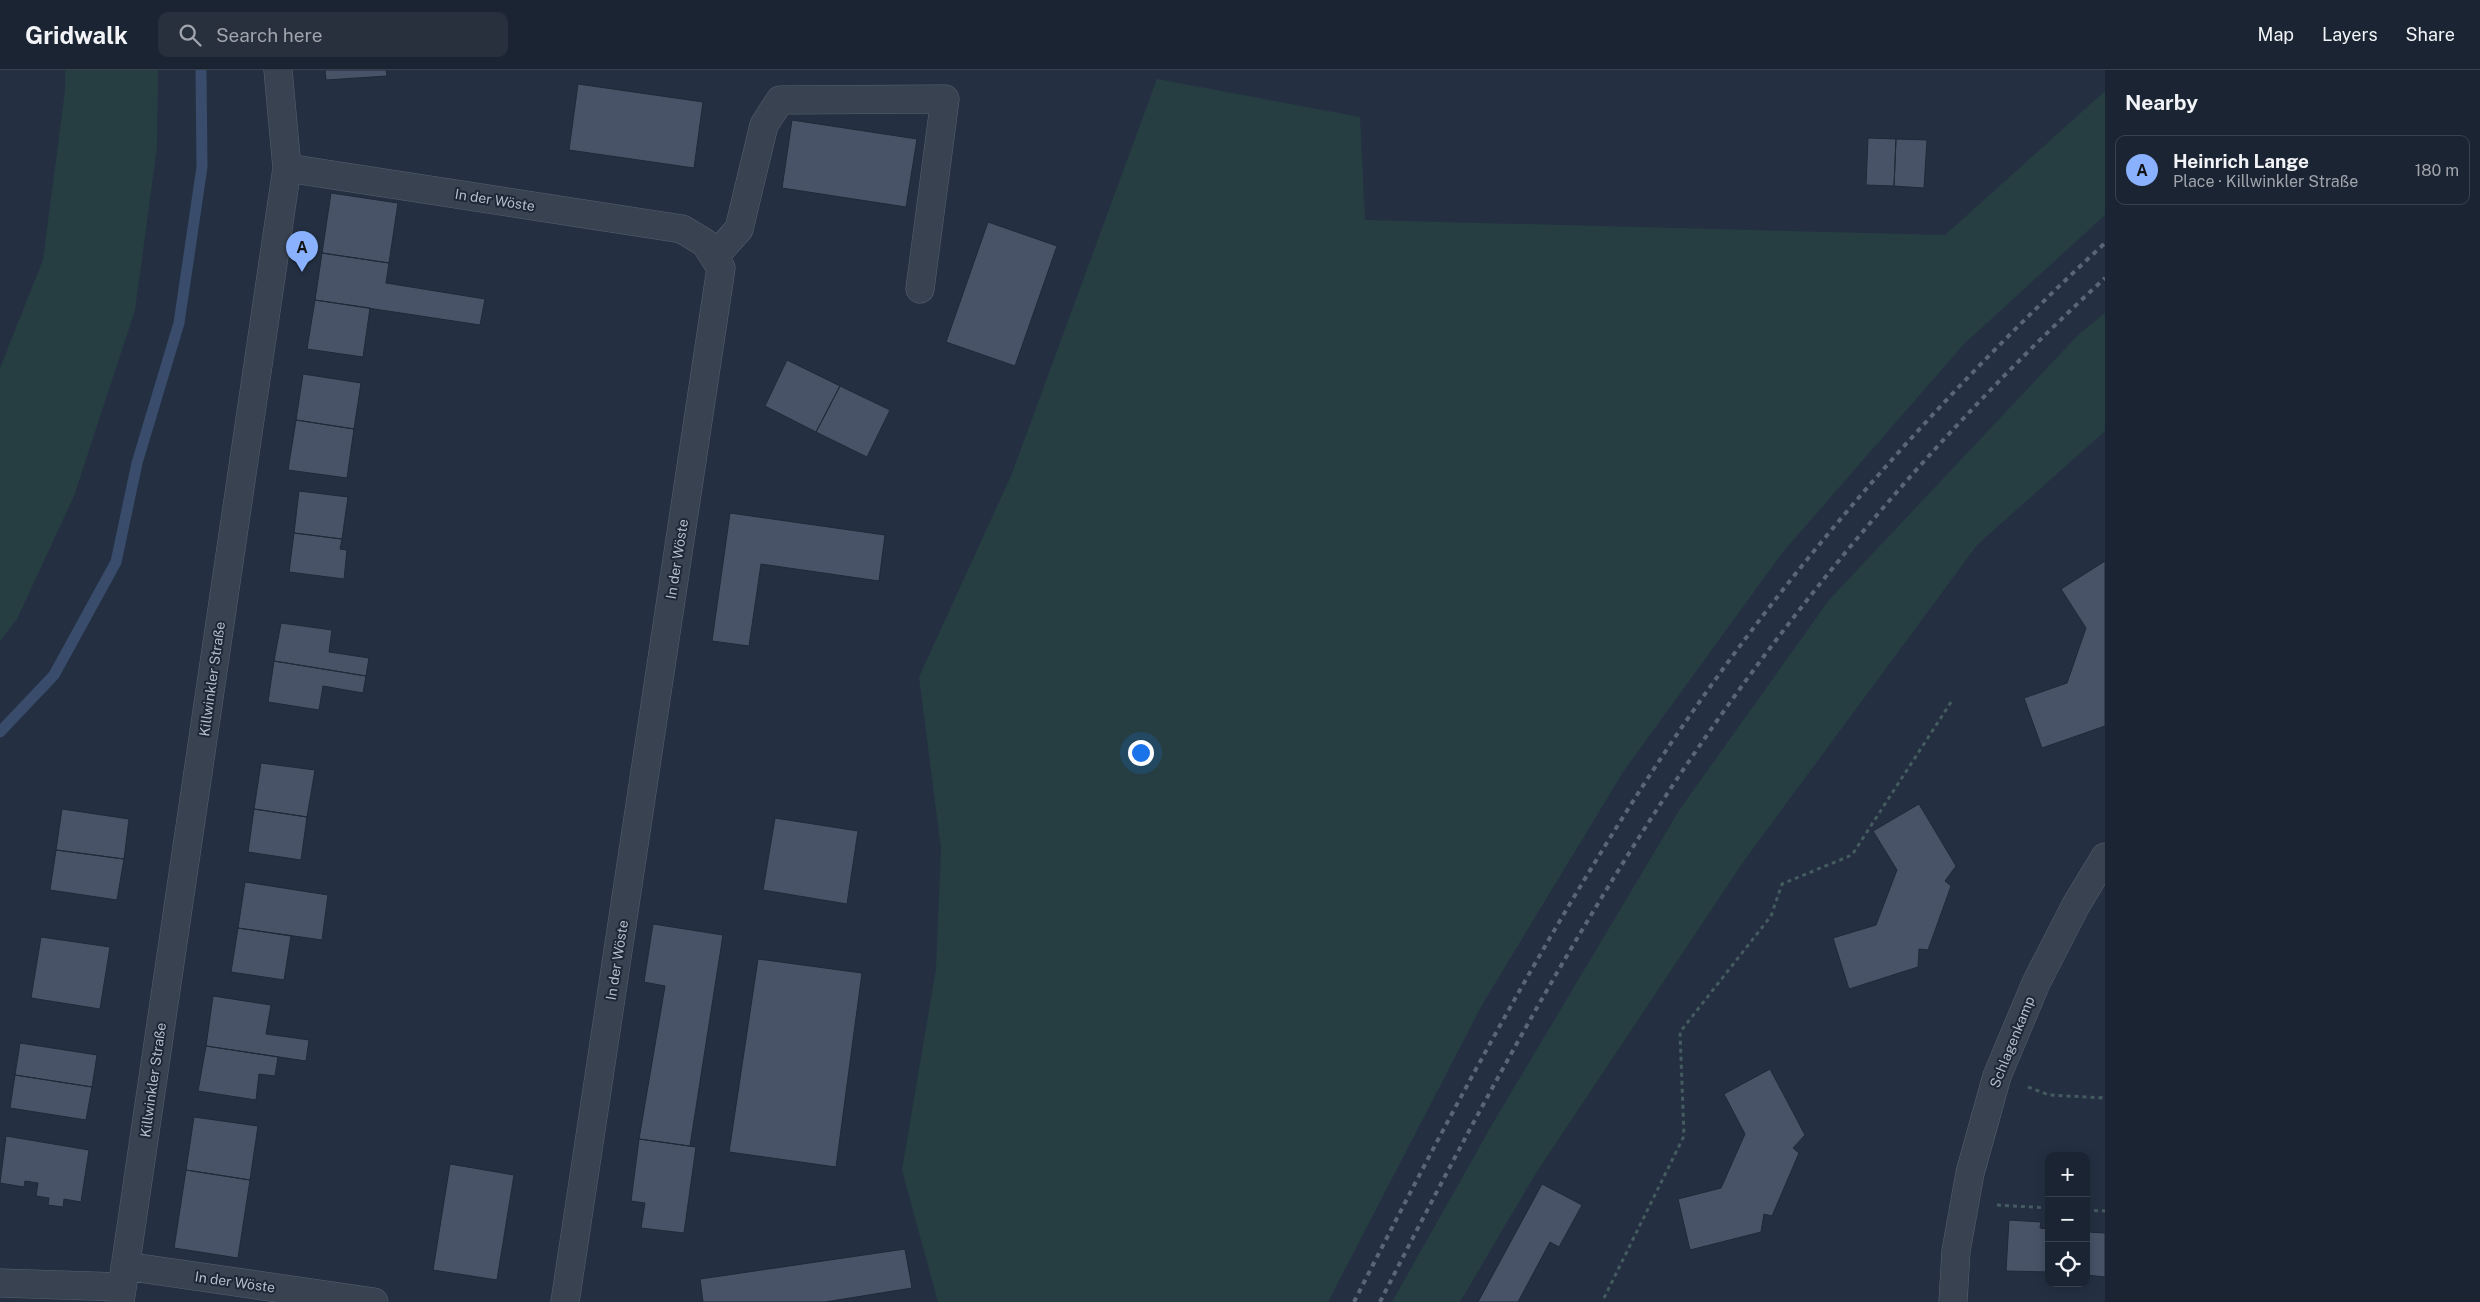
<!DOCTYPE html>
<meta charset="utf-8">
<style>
:root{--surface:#1b2432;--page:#28303e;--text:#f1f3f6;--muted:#a0a4ac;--line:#39414d;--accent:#89b1fd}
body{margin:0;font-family:"Public Sans",sans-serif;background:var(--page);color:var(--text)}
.controls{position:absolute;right:15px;bottom:15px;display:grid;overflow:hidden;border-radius:10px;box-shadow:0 2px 12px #0003}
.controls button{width:45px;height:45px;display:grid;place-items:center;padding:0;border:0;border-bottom:1px solid var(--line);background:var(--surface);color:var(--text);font:25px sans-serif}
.you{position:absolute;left:1140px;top:682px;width:18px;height:18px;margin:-12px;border:4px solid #fff;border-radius:50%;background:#1a73e8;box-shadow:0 0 0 8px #1a73e833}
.badge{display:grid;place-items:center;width:32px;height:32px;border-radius:50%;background:var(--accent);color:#111;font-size:16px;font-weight:700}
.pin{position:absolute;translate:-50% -41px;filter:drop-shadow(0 1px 2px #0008)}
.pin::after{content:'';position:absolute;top:26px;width:18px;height:15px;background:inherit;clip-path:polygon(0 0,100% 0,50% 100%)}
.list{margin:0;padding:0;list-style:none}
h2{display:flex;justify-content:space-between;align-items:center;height:65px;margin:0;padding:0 20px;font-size:21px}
h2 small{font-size:16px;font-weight:400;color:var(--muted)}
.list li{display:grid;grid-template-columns:32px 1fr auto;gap:15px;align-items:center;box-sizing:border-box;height:70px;margin:0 10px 10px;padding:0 10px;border:1px solid var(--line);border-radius:10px}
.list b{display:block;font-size:19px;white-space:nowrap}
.list p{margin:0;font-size:16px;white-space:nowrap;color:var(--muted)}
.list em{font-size:16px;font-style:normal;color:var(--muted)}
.icon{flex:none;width:28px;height:28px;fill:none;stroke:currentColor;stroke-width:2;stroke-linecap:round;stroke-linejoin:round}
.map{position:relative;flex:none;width:2105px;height:1232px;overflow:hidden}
header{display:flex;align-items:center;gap:30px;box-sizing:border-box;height:70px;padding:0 25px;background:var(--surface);border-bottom:1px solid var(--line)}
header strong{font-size:24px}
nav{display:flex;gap:28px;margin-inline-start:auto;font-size:18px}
.search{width:350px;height:45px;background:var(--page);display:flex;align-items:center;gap:12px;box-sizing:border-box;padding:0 18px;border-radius:10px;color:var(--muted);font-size:19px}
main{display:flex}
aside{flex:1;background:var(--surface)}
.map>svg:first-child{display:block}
</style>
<header>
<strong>Gridwalk</strong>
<div class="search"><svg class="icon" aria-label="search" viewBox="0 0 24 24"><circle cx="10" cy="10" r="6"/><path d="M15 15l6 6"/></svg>Search here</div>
<nav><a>Map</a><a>Layers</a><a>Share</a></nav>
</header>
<main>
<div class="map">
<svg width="2105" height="1232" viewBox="0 0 2105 1232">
<rect width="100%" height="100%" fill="#243042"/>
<path fill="#263e42" d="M65,0H158L157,77L135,240L74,426L17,549L0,571V298L43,190L65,21Z
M1157,9L1360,47L1365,150L1945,165L2105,21V145L1964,274L1782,483L1623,702L1482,935L1328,1232H938L902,1100L936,899L941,778L919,607L1011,406Z
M2105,243V361L1977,475L1743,792L1536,1103L1460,1232H1392L1493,1053L1680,739L1829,530L2079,264Z"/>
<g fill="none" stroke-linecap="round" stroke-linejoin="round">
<path stroke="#394c6b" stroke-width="11" d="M0,662L54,605L116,492L137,393L179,253L202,97L201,0"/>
</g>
<path fill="#485368" stroke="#1f2938" d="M325,0H386L387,6L326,10Z
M578,14L703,32L694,98L569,80Z
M792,50L917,69L906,137L782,118Z
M1868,68L1896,69L1894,116L1866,115Z
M1896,69L1927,70L1924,118L1894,116Z
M331,123L398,133L389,193L322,183Z
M988,152L1057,176L1015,296L946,272Z
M322,183L389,193L386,213L485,229L480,255L315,230Z
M315,230L370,238L363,287L307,279Z
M787,290L840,316L816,362L765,336Z
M303,304L361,313L354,359L296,350Z
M840,316L890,340L867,387L816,362Z
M296,350L354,359L347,408L288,400Z
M299,421L348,427L342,469L294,463Z
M730,443L885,465L879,511L761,494L749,576L712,571Z
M294,463L342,469L340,479L347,480L344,509L289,502Z
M2105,491V656L2042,678L2024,628L2067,613L2086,558L2061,519Z
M281,553L332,560L329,582L369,588L366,606L274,591Z
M274,591L366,606L363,623L323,616L319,640L268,632Z
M261,693L315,700L307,747L254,739Z
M1919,734L1956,796L1945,811L1951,816L1928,880L1919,879L1918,897L1849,919L1833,868L1876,855L1897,800L1873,761Z
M62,739L129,749L124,789L56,780Z
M254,739L307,747L301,790L248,782Z
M775,748L858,761L847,834L763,820Z
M56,780L124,789L117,830L50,820Z
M245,812L328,825L322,870L238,858Z
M653,854L723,865L690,1076L639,1069L665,916L644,912Z
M238,858L291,866L284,910L231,902Z
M41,867L110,877L100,939L31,928Z
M758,889L862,903L836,1097L729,1082Z
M213,926L271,935L266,964L309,970L306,991L206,976Z
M20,973L97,985L92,1017L15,1005Z
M206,976L278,987L275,1006L259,1004L256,1030L198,1021Z
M1770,999L1805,1065L1793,1078L1799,1083L1772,1146L1764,1144L1761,1162L1690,1180L1678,1129L1721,1118L1745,1064L1724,1024Z
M15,1005L92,1017L86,1050L10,1038Z
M194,1047L258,1056L250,1110L186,1100Z
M6,1066L89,1080L81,1132L64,1129L63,1137L48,1135L49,1128L36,1126L38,1113L25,1111L24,1117L0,1113Z
M639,1069L696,1077L684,1163L641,1158L645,1133L631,1131Z
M450,1094L514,1105L497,1210L433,1200Z
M186,1100L250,1110L238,1188L174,1178Z
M1542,1114L1582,1135L1559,1177L1550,1172L1518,1232H1478Z
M2009,1150L2041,1152L2040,1158L2049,1159V1202L2006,1201Z
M2086,1155H2089L2088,1162L2105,1163V1207L2086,1205Z
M905,1179L912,1218L825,1232H703L700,1209Z"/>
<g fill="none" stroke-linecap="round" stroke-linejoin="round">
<defs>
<path id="minor" d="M287,98L682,159L705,173L721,198L565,1232
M714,187L739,159L764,55L780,30L945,29L920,219
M125,1196L374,1232
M0,1213L122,1217
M120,1232L287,98L278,0
M1953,1232L1956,1181L1970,1103L1997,1006L2036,913L2076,835L2105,787"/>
</defs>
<use href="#minor" stroke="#56606e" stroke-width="29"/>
<path stroke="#445b5f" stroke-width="3" stroke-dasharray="4 4" stroke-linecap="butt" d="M2028,1017L2049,1025L2105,1028
M1997,1135L2049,1138
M2086,1140L2105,1141
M1604,1228L1684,1066L1680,962L1771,846L1782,814L1852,785L1953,629"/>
<use href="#minor" stroke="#394251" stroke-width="28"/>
<path stroke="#5a6678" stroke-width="4" stroke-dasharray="5 5" stroke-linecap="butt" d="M1354,1232C1444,1055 1538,878 1646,711C1775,512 1931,334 2105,173
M1380,1232C1468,1059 1560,887 1667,724C1791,536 1939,361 2105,208"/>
</g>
<g text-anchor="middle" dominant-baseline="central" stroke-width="4" stroke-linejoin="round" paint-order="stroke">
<g font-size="14" fill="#b5bdcb" stroke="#1d2736">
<text transform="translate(495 130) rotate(9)">In der Wöste</text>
<text transform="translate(677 489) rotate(-81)">In der Wöste</text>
<text transform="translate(212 609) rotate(-82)">Killwinkler Straße</text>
<text transform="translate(617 890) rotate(-81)">In der Wöste</text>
<text transform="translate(2012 972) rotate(-68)">Schlagenkamp</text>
<text transform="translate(153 1010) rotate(-82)">Killwinkler Straße</text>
<text transform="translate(235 1212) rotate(8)">In der Wöste</text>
</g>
</g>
</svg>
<div class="controls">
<button>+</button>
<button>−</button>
<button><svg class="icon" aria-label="locate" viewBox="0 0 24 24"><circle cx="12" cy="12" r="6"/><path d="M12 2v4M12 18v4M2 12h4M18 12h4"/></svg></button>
</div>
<div class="you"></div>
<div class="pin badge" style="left:302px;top:202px">A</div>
</div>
<aside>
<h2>Nearby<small></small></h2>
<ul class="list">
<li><span class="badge">A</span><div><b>Heinrich Lange</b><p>Place · Killwinkler Straße</p></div><em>180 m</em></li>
</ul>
</aside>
</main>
